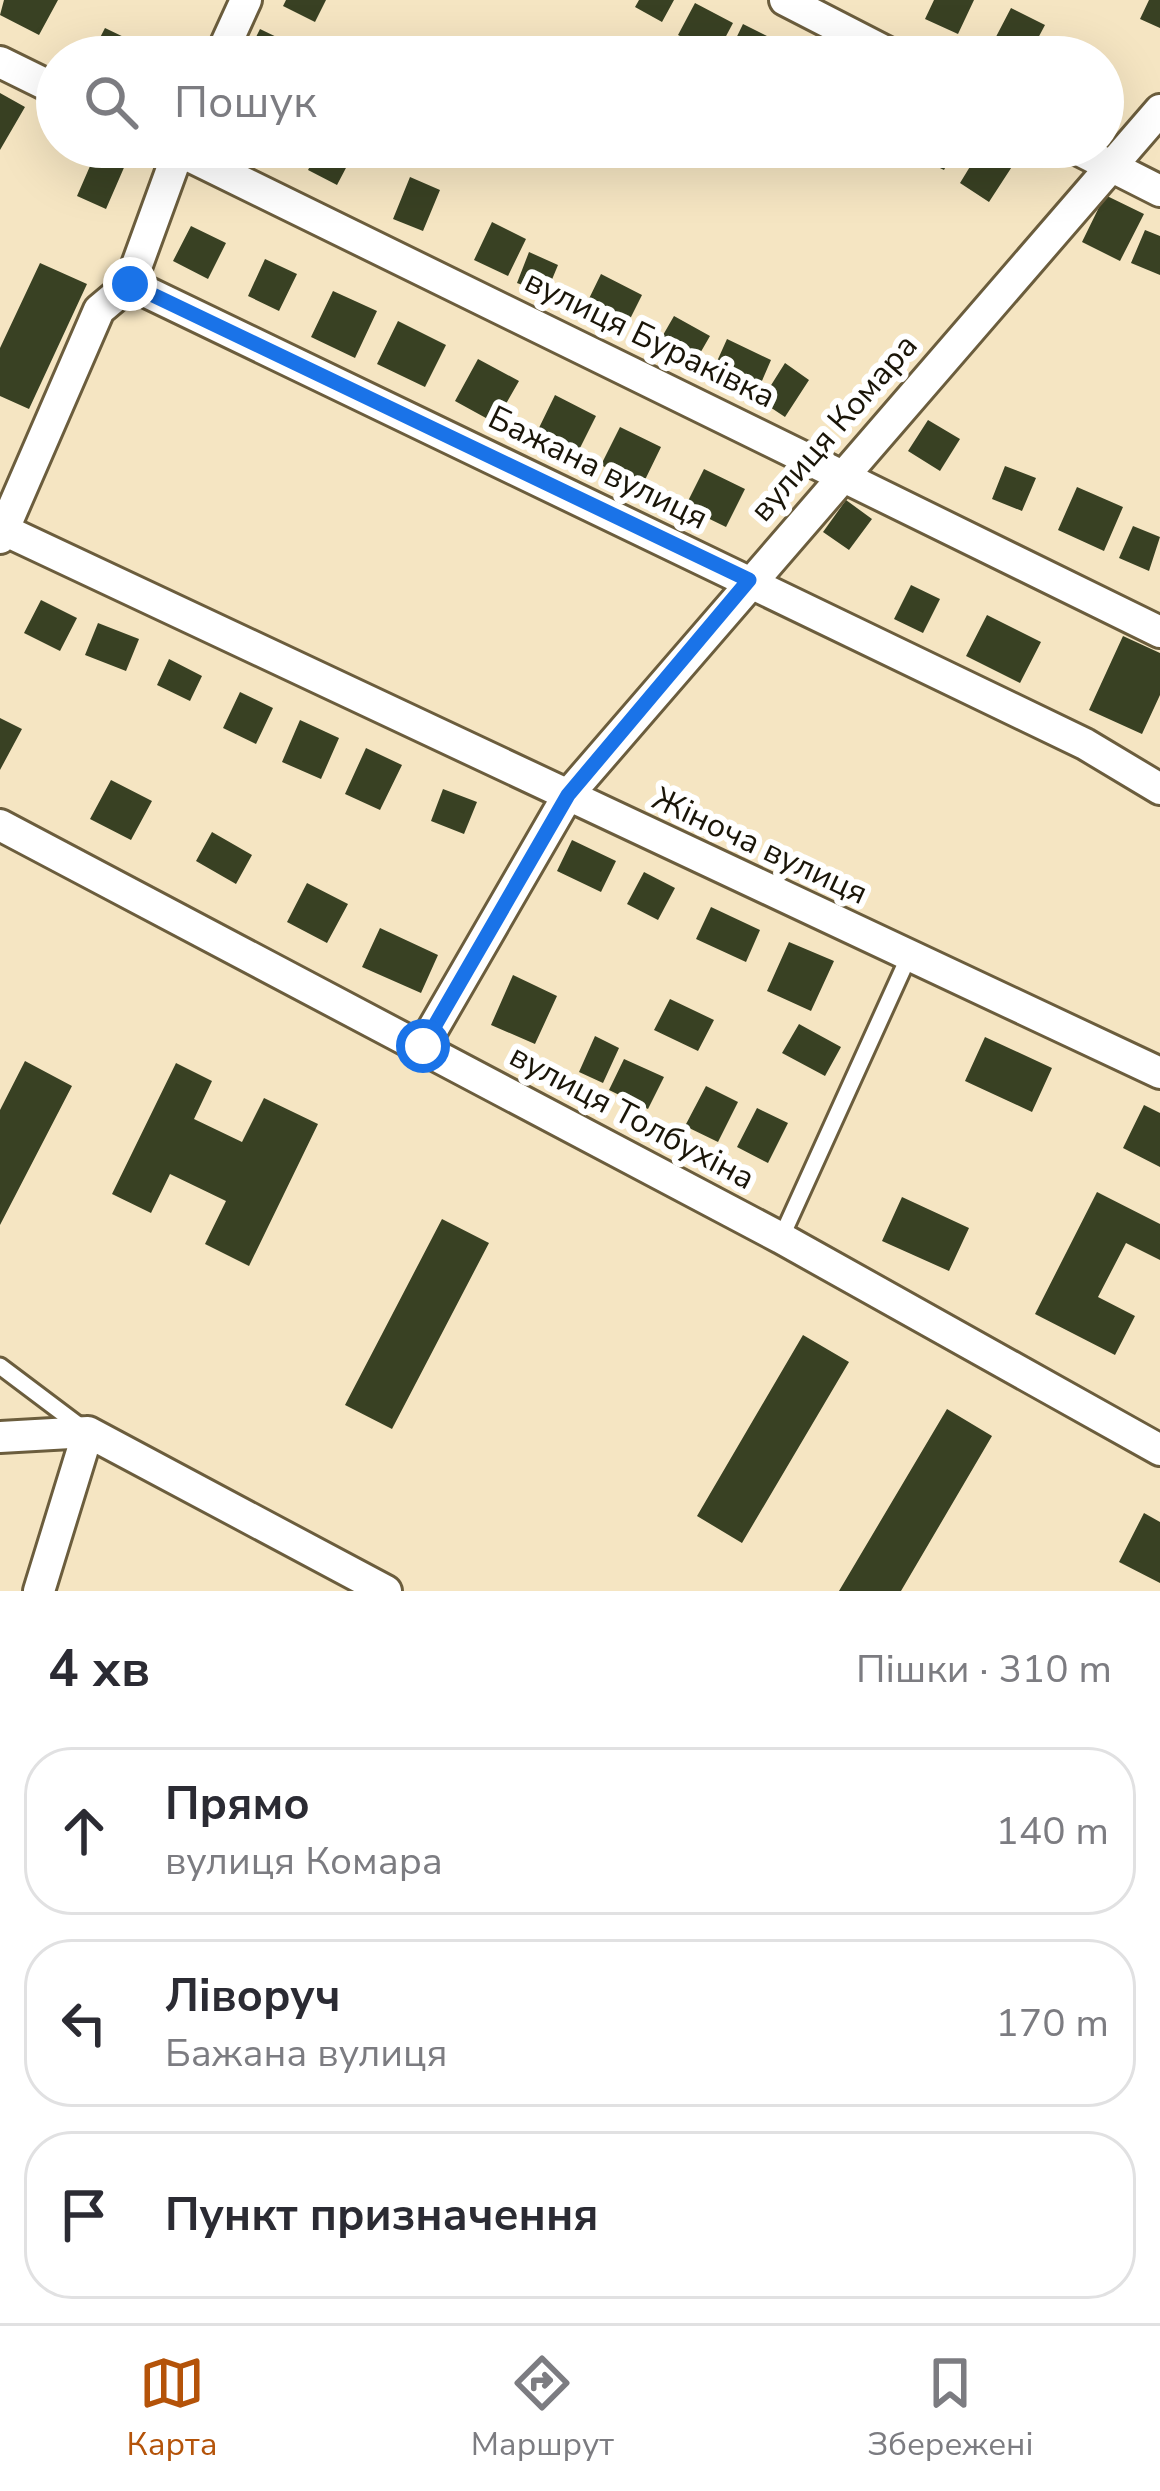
<!DOCTYPE html>
<html lang="uk">
<meta charset="utf-8">
<style>
:root{--surface:#fff;--page:#f2f2f3;--text:#2b2b33;--muted:#7c7c81;--line:#e1e1e2;--accent:#b45309}
body{margin:0;font-family:"Nunito Sans",sans-serif;background:var(--page);color:var(--text)}
.stop{position:absolute;width:36px;height:36px;margin:-27px;border:9px solid #1a73e8;border-radius:50%;background:#fff}
.stop.end{background:#1a73e8;border-color:#fff;box-shadow:0 3px 12px #0008}
.list{margin:0;padding:0;list-style:none}
h2{display:flex;justify-content:space-between;align-items:center;height:156px;margin:0;padding:0 48px;font-size:51px}
h2 small{font-size:39px;font-weight:400;color:var(--muted)}
.list li{display:grid;grid-template-columns:78px 1fr auto;gap:36px;align-items:center;box-sizing:border-box;height:168px;margin:0 24px 24px;padding:0 24px;border:3px solid var(--line);border-radius:48px}
.list b{display:block;font-size:45px;white-space:nowrap}
.list p{margin:0;font-size:39px;white-space:nowrap;color:var(--muted)}
.list em{font-size:39px;font-style:normal;color:var(--muted)}
.icon{flex:none;width:66px;height:66px;fill:none;stroke:currentColor;stroke-width:2;stroke-linecap:round;stroke-linejoin:round}
.map{position:relative;flex:none;width:1160px;height:1591px;overflow:hidden}
.search{position:absolute;background:var(--surface);box-shadow:0 12px 48px #0002;left:36px;right:36px;top:36px;height:132px;display:flex;align-items:center;gap:30px;box-sizing:border-box;padding:0 42px;border-radius:66px;color:var(--muted);font-size:45px}
.sheet{height:732px;background:var(--surface)}
nav{display:flex;justify-content:space-around;align-items:center;box-sizing:border-box;height:168px;border-top:3px solid var(--line);background:var(--surface);font-size:33px;color:var(--muted)}
nav a{display:grid;justify-items:center;gap:6px}
nav .on{color:var(--accent)}
.map>svg:first-child{display:block}
</style>
<div class="map">
<svg width="1160" height="1591" viewBox="0 0 1160 1591">
<rect width="100%" height="100%" fill="#f5e5c2"/>
<path fill="#394123" d="M4,0H58L39,35L0,15Z
M286,0H326L315,22L283,6Z
M639,0H674L662,22L635,7Z
M934,0H974L958,34L925,19Z
M1149,0H1160V28L1140,19Z
M695,3L733,23L716,55L678,35Z
M1011,8L1045,25L1028,57H994L987,54Z
M743,24L777,41L769,57H727Z
M105,28L155,52L153,57H90Z
M260,29L318,57H246Z
M0,93L25,107L0,150Z
M320,147H357L337,185L308,170Z
M907,147H956L944,170L905,151Z
M982,147L1015,162L989,202L960,183Z
M97,150L126,163L106,209L77,196Z
M410,177L440,190L423,231L393,219Z
M1105,195L1144,214L1120,261L1082,242Z
M492,222L526,239L508,276L474,260Z
M191,226L226,243L208,279L173,261Z
M1145,230L1160,236V275L1131,263Z
M529,252L558,265L546,294L517,283Z
M265,259L297,274L279,311L248,296Z
M40,263L87,284L29,409L0,396V348Z
M601,274L642,295L623,333L582,313Z
M333,291L377,311L355,358L311,337Z
M674,316L710,336L691,369L655,349Z
M398,321L446,345L425,387L377,364Z
M727,339L771,360L755,397L710,377Z
M478,359L519,381L495,423L455,401Z
M785,363L809,380L785,417L761,401Z
M555,395L596,416L577,454L536,434Z
M928,420L960,439L940,471L908,451Z
M620,427L661,447L642,486L601,465Z
M1005,466L1036,478L1022,511L992,499Z
M704,469L745,489L726,527L685,507Z
M1077,487L1123,507L1104,551L1058,530Z
M846,500L872,519L849,550L823,532Z
M1133,526L1160,537L1149,571L1119,558Z
M911,585L940,599L923,633L894,619Z
M41,600L77,618L60,651L24,633Z
M987,615L1041,642L1020,683L966,656Z
M98,623L139,639L126,671L85,655Z
M1123,636L1160,653V695L1142,734L1089,710Z
M169,659L202,676L190,701L157,685Z
M240,692L273,708L256,744L223,728Z
M0,718L22,729L0,770Z
M300,720L339,738L321,779L282,762Z
M366,748L402,765L380,810L345,794Z
M111,780L152,801L131,840L90,819Z
M443,789L477,802L464,834L431,821Z
M212,832L252,855L236,884L196,861Z
M572,840L616,861L601,892L557,871Z
M644,872L675,888L658,920L627,904Z
M307,883L348,904L327,943L287,922Z
M711,907L760,930L746,962L696,939Z
M380,928L438,955L421,993L362,967Z
M789,942L834,961L811,1011L767,991Z
M513,975L557,996L535,1044L491,1025Z
M670,999L714,1020L698,1051L654,1030Z
M799,1024L841,1047L825,1076L782,1053Z
M595,1036L619,1048L603,1083L579,1072Z
M985,1037L1052,1068L1032,1112L965,1081Z
M624,1059L664,1077L648,1109L609,1090Z
M25,1061L72,1086L0,1225V1110Z
M176,1063L212,1081L194,1119L242,1142L264,1098L318,1124L249,1266L205,1244L226,1201L170,1174L151,1213L112,1194Z
M706,1086L738,1102L718,1142L685,1126Z
M1144,1105L1160,1113V1167L1123,1148Z
M757,1108L788,1123L768,1163L737,1147Z
M1097,1192L1160,1224V1260L1126,1243L1098,1297L1135,1316L1115,1355L1035,1314Z
M902,1197L969,1228L949,1271L882,1241Z
M442,1219L489,1243L392,1429L345,1405Z
M803,1335L849,1362L742,1543L697,1516Z
M947,1409L992,1436L901,1591H839Z
M1144,1513L1160,1522V1583L1119,1562Z"/>
<g fill="none" stroke-linecap="round" stroke-linejoin="round">
<defs>
<path id="lane" d="M781,1238L909,956
M0,1366L85,1430"/>
<path id="street" d="M785,0L896,57
M220,57L246,0
M0,62L57,90
M171,147L1160,632
M1073,147L1160,191
M130,284L1085,744L1160,789
M4,530L1160,1073
M0,538L99,310L130,284L180,147
M0,825L781,1238L1160,1450
M423,1046L568,795L1160,110
M0,1437L88,1432L386,1591
M39,1591L88,1432"/>
</defs>
<use href="#lane" stroke="#6b5d3d" stroke-width="21"/>
<use href="#street" stroke="#6b5d3d" stroke-width="36"/>
<use href="#lane" stroke="#fff" stroke-width="15"/>
<use href="#street" stroke="#fff" stroke-width="30"/>
</g>
<g fill="none" stroke-linecap="round" stroke-linejoin="round">
<path stroke="#1a73e8" stroke-width="15" d="M130,284L749,580L568,795L423,1046"/>
</g>
<g text-anchor="middle" dominant-baseline="central" stroke-width="12" stroke-linejoin="round" paint-order="stroke">
<g font-size="33" fill="#1a1508" stroke="#fff">
<text transform="translate(650 339) rotate(26)">вулиця Бураківка</text>
<text transform="translate(834 428) rotate(-49)">вулиця Комара</text>
<text transform="translate(598 468) rotate(26)">Бажана вулиця</text>
<text transform="translate(760 846) rotate(25)">Жіноча вулиця</text>
<text transform="translate(632 1117) rotate(28)">вулиця Толбухіна</text>
</g>
</g>
</svg>
<div class="stop" style="left:423px;top:1046px"></div>
<div class="stop end" style="left:130px;top:284px"></div>
<div class="search"><svg class="icon" aria-label="search" viewBox="0 0 24 24"><circle cx="10" cy="10" r="6"/><path d="M15 15l6 6"/></svg>Пошук</div>
</div>
<section class="sheet">
<h2>4 хв<small>Пішки · 310 m</small></h2>
<ul class="list">
<li><svg class="icon" aria-label="ahead" viewBox="0 0 24 24"><path d="M12 20V5M6 11l6-6 6 6"/></svg><div><b>Прямо</b><p>вулиця Комара</p></div><em>140 m</em></li>
<li><svg class="icon" aria-label="left" viewBox="0 0 24 24"><path d="M17 20v-9H6M10 6l-5 5 5 5"/></svg><div><b>Ліворуч</b><p>Бажана вулиця</p></div><em>170 m</em></li>
<li><svg class="icon" aria-label="arrive" viewBox="0 0 24 24"><path d="M6 21V4h12l-3 4 3 4H6"/></svg><div><b>Пункт призначення</b></div></li>
</ul>
</section>
<nav>
<a class="on"><svg class="icon" aria-label="map" viewBox="0 0 24 24"><path d="M3 6l6-2 6 2 6-2v14l-6 2-6-2-6 2zM9 4v14M15 6v14"/></svg>Карта</a>
<a><svg class="icon" aria-label="directions" viewBox="0 0 24 24"><path d="M12 3l9 9-9 9-9-9zM9 14v-3h6M13 9l2 2-2 2"/></svg>Маршрут</a>
<a><svg class="icon" aria-label="saved" viewBox="0 0 24 24"><path d="M7 4h10v16l-5-4-5 4z"/></svg>Збережені</a>
</nav>
